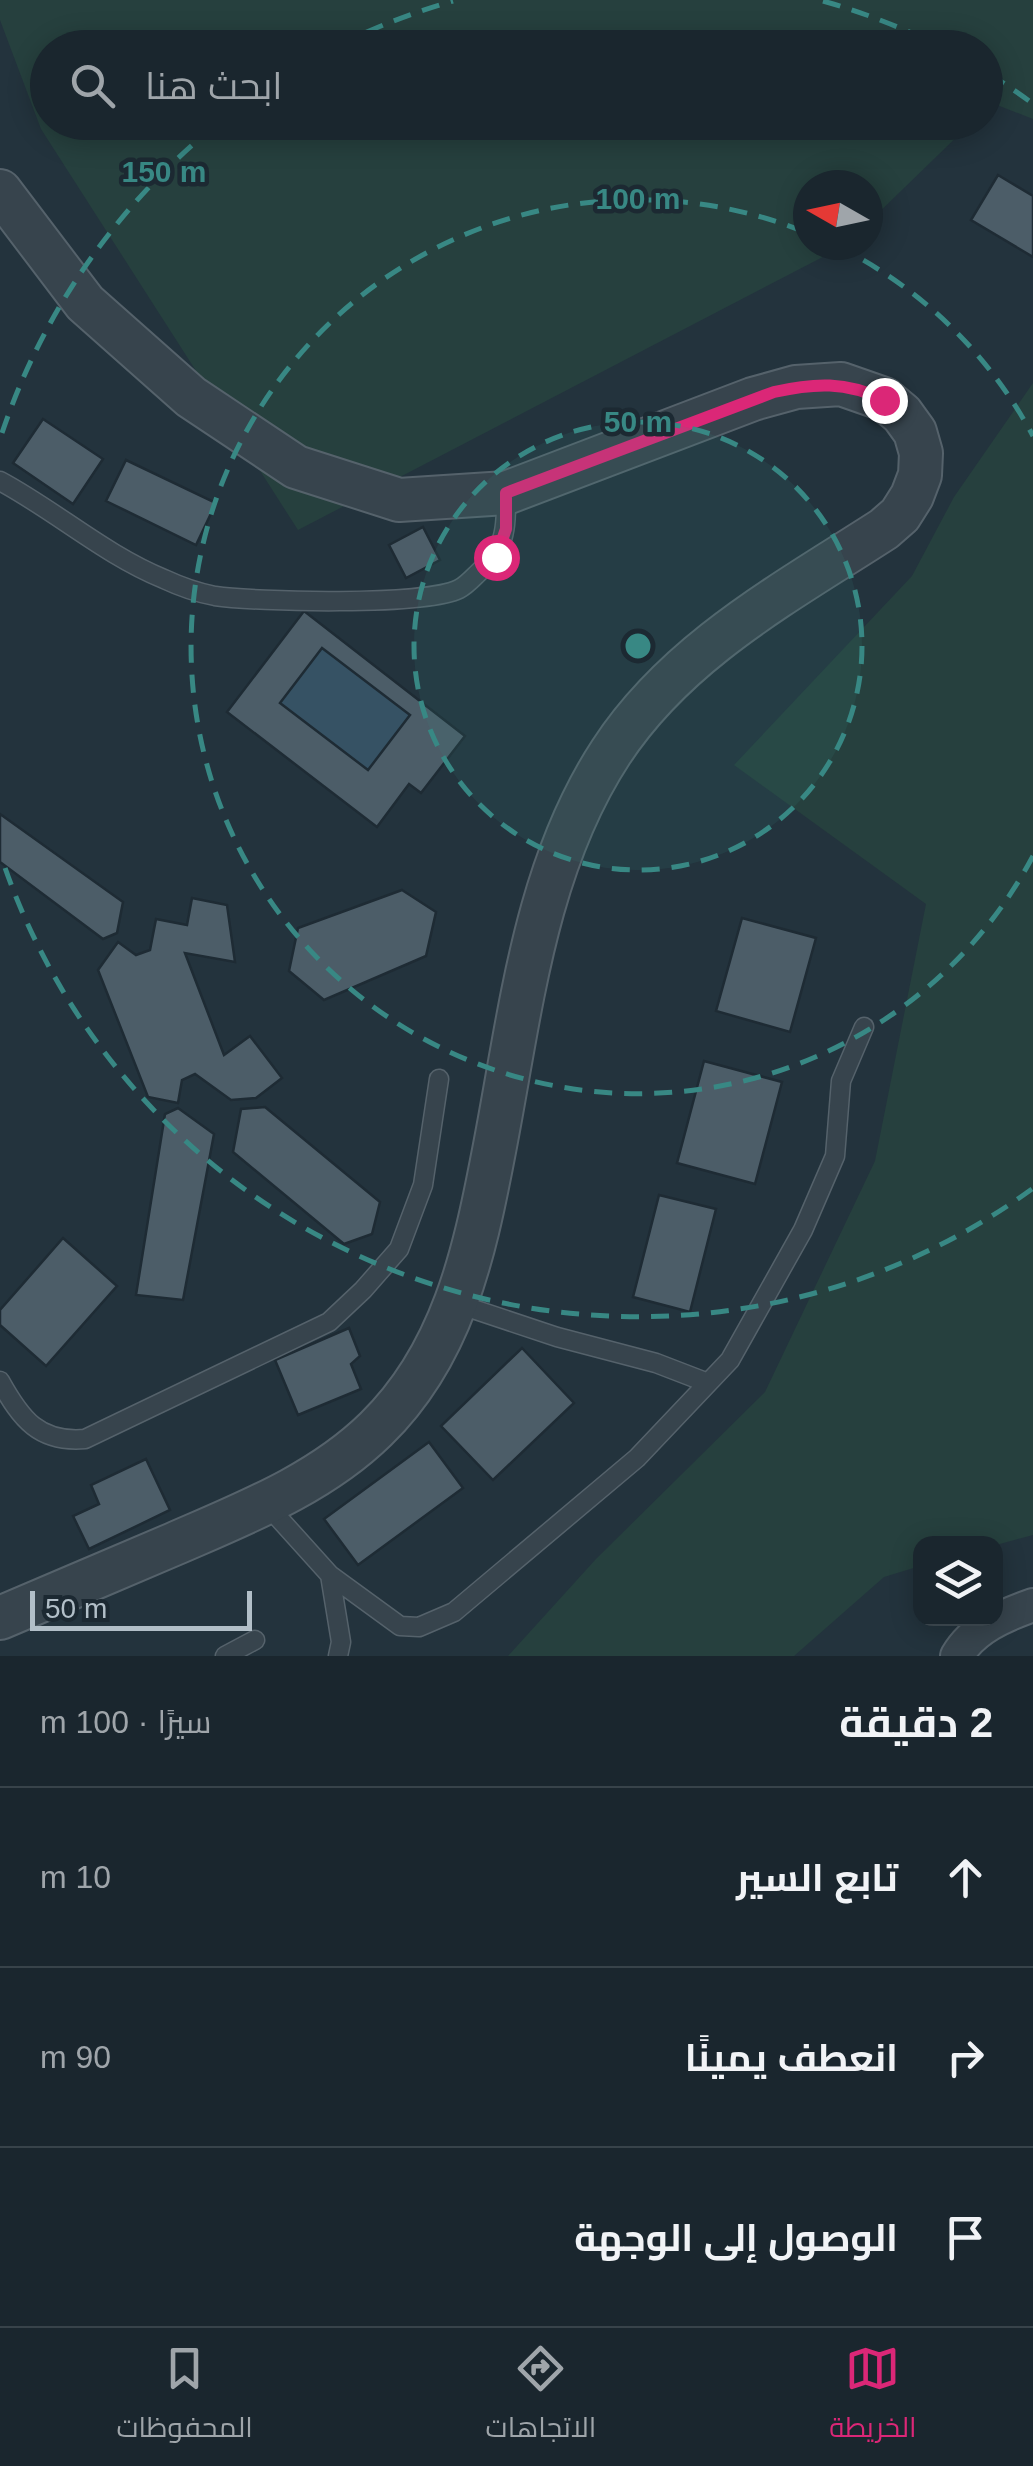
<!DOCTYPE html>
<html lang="ar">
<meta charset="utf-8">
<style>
:root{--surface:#1a262e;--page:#27323a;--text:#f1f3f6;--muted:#9fa5aa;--line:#38434a;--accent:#db2777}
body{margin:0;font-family:Helvetica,Cairo,sans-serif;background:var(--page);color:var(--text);direction:rtl}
.controls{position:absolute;right:30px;bottom:30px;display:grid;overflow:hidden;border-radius:20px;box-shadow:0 5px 25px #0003}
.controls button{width:90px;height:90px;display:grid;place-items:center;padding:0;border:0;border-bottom:2px solid var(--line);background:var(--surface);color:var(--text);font:50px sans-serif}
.compass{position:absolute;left:793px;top:170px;width:90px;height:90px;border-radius:50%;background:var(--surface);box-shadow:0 5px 25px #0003;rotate:279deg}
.scale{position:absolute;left:30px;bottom:25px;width:222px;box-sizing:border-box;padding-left:10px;border:5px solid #b2bfc8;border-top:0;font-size:28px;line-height:35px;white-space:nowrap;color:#b2bfc8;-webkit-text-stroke:8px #1c2932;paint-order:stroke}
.stop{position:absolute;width:30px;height:30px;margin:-22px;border:8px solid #db2777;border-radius:50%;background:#fff}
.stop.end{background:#db2777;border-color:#fff;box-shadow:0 2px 10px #0008}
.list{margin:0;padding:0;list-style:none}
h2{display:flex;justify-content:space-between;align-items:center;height:130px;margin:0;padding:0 40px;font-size:42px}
h2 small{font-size:32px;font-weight:400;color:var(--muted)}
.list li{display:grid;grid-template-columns:65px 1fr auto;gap:30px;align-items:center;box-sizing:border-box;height:180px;padding:0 40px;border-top:2px solid var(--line)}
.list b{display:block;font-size:38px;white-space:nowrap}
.list em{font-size:32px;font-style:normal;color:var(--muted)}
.icon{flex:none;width:55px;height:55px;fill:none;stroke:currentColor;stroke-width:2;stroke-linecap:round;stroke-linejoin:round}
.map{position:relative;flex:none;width:1033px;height:1656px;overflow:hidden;direction:ltr}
.search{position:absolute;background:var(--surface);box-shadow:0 5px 25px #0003;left:30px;right:30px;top:30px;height:110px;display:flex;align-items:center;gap:25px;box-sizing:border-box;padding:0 35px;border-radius:55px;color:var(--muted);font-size:38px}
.sheet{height:670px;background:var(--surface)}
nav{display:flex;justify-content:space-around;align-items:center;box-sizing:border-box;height:140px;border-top:2px solid var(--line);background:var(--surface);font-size:28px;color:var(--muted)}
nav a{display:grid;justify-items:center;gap:5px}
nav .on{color:var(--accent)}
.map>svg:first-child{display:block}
</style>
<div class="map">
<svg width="1033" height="1656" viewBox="0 0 1033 1656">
<rect width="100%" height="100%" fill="#23333d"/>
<path fill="#26403e" d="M0,0H1033V119L992,103L986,109V48H48V122L971,123L868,223V185H808V245H845L842,247L298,530L41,129L0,20Z
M1033,383V1535L996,1545L920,1544V1566L884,1577L794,1656H508L596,1559L765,1392L875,1161L926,904L734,765L912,576L954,497Z"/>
<path fill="#365264" d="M322,648L410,715L368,770L280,703Z"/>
<path fill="#4c5d68" stroke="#1e2b34" stroke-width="2.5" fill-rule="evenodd" d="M998,175L1033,196V257L971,220Z
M43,419L103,459L73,504L13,463Z
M126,460L216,503L196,545L106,501Z
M423,527L440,560L406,578L389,545Z
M304,611L465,736L421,793L409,784L377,827L227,712ZM322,648L410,715L368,770L280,703Z
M0,814L123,902L117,933L103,939L0,862Z
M402,890L436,912L426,956L324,1000L289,971L298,928Z
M192,898L227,905L235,962L185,953L224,1055L250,1036L282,1078L256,1098L231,1100L195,1074L182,1080L178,1103L148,1097L98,970L118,942L136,955L150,950L156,919L187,925Z
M742,918L816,938L790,1032L716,1011Z
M704,1061L782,1082L755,1184L677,1163Z
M265,1107L380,1202L372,1234L344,1244L233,1152L241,1109Z
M178,1108L214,1134L183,1300L136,1295L165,1114Z
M659,1195L716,1209L690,1312L633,1297Z
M63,1238L117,1286L46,1366L0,1325V1310Z
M349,1328L360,1356L351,1364L361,1389L298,1415L275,1360Z
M522,1348L574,1403L493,1480L441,1426Z
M429,1442L463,1488L358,1565L324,1519Z
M146,1459L170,1510L89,1549L73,1516L99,1504L91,1485Z"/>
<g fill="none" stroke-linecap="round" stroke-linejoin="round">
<defs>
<path id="service" d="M0,481C56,511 105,555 164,579C179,586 199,593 215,596C256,602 425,606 459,589C465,586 471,580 476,575C506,548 506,532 506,494
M458,1304L557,1337L656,1363L708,1383
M0,1381C21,1419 39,1443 85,1439L329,1322L363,1290L399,1249L423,1185L439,1079
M266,1504L330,1575L341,1642L338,1656
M330,1575L400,1626L419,1627L454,1612L637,1458L730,1360L803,1230L835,1156L841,1081L864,1027
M225,1656L255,1640"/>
<path id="minor" d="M957,1656C973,1628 1005,1615 1033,1605"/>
<path id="tertiary" d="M0,191L85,303L191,397L296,467L399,500L506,493L753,399L796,387L841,384L884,399L902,414L915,432L921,453L920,475L912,496L900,515L884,529C785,593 677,651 611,752C533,871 520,1019 493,1156C474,1255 452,1355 376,1429C320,1484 245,1513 174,1544C116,1569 58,1593 0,1618"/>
</defs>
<use href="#service" stroke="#55626b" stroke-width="21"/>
<use href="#minor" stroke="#55626b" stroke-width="36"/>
<use href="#tertiary" stroke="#55626b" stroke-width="46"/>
<use href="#service" stroke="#37444d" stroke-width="18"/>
<use href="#minor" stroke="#37444d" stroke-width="32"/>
<use href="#tertiary" stroke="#37444d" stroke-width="42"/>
</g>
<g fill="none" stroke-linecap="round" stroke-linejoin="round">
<path stroke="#db2777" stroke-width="12" d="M496,557L506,529V493L774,392C814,383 846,381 884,400"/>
</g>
<circle cx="638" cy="646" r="224" fill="#388884" fill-opacity=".12"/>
<g fill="none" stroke="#388884" stroke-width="5" stroke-dasharray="18 12">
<circle cx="638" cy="646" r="224"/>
<path d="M1033 856A447 447 0 1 1 805 232M837 246A447 447 0 0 1 1033 436"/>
<path d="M1032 1189A671 671 0 0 1 2 859M2 433A671 671 0 0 1 216 125M339 45A671 671 0 0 1 453 1M823 1A671 671 0 0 1 937 45M989 74A671 671 0 0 1 1032 103"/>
</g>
<circle cx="638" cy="646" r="15" fill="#388884" stroke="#1c2932" stroke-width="5"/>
<g font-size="30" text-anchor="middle" font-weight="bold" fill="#388884" stroke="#1c2932" stroke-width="9" stroke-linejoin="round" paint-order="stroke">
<text x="164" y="182">150 m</text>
<text x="638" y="209">100 m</text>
<text x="638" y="432">50 m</text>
</g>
</svg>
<div class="controls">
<button><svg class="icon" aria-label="layers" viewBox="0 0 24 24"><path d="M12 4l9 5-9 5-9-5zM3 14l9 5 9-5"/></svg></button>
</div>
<svg class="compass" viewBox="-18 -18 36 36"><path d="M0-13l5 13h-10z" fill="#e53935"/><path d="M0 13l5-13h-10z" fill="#9fa5aa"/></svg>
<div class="scale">50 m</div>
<div class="stop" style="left:496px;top:557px"></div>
<div class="stop end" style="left:884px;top:400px"></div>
<div class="search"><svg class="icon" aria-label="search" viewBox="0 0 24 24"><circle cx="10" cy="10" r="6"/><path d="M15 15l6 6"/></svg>ابحث هنا</div>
</div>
<section class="sheet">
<h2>2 دقيقة<small>سيرًا · 100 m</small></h2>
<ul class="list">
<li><svg class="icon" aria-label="ahead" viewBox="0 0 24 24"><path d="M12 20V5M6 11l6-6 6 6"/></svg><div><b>تابع السير</b></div><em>10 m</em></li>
<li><svg class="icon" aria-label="right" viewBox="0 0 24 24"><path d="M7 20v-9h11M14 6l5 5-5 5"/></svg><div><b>انعطف يمينًا</b></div><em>90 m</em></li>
<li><svg class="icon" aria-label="arrive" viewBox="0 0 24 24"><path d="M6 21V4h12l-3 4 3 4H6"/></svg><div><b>الوصول إلى الوجهة</b></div></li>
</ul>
</section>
<nav>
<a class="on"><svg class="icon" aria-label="map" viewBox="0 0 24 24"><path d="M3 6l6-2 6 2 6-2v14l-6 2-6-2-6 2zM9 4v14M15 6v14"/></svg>الخريطة</a>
<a><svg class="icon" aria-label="directions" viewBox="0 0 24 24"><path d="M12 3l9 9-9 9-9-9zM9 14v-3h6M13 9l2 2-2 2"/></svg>الاتجاهات</a>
<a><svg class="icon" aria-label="saved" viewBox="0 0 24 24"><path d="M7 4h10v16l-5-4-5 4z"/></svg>المحفوظات</a>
</nav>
